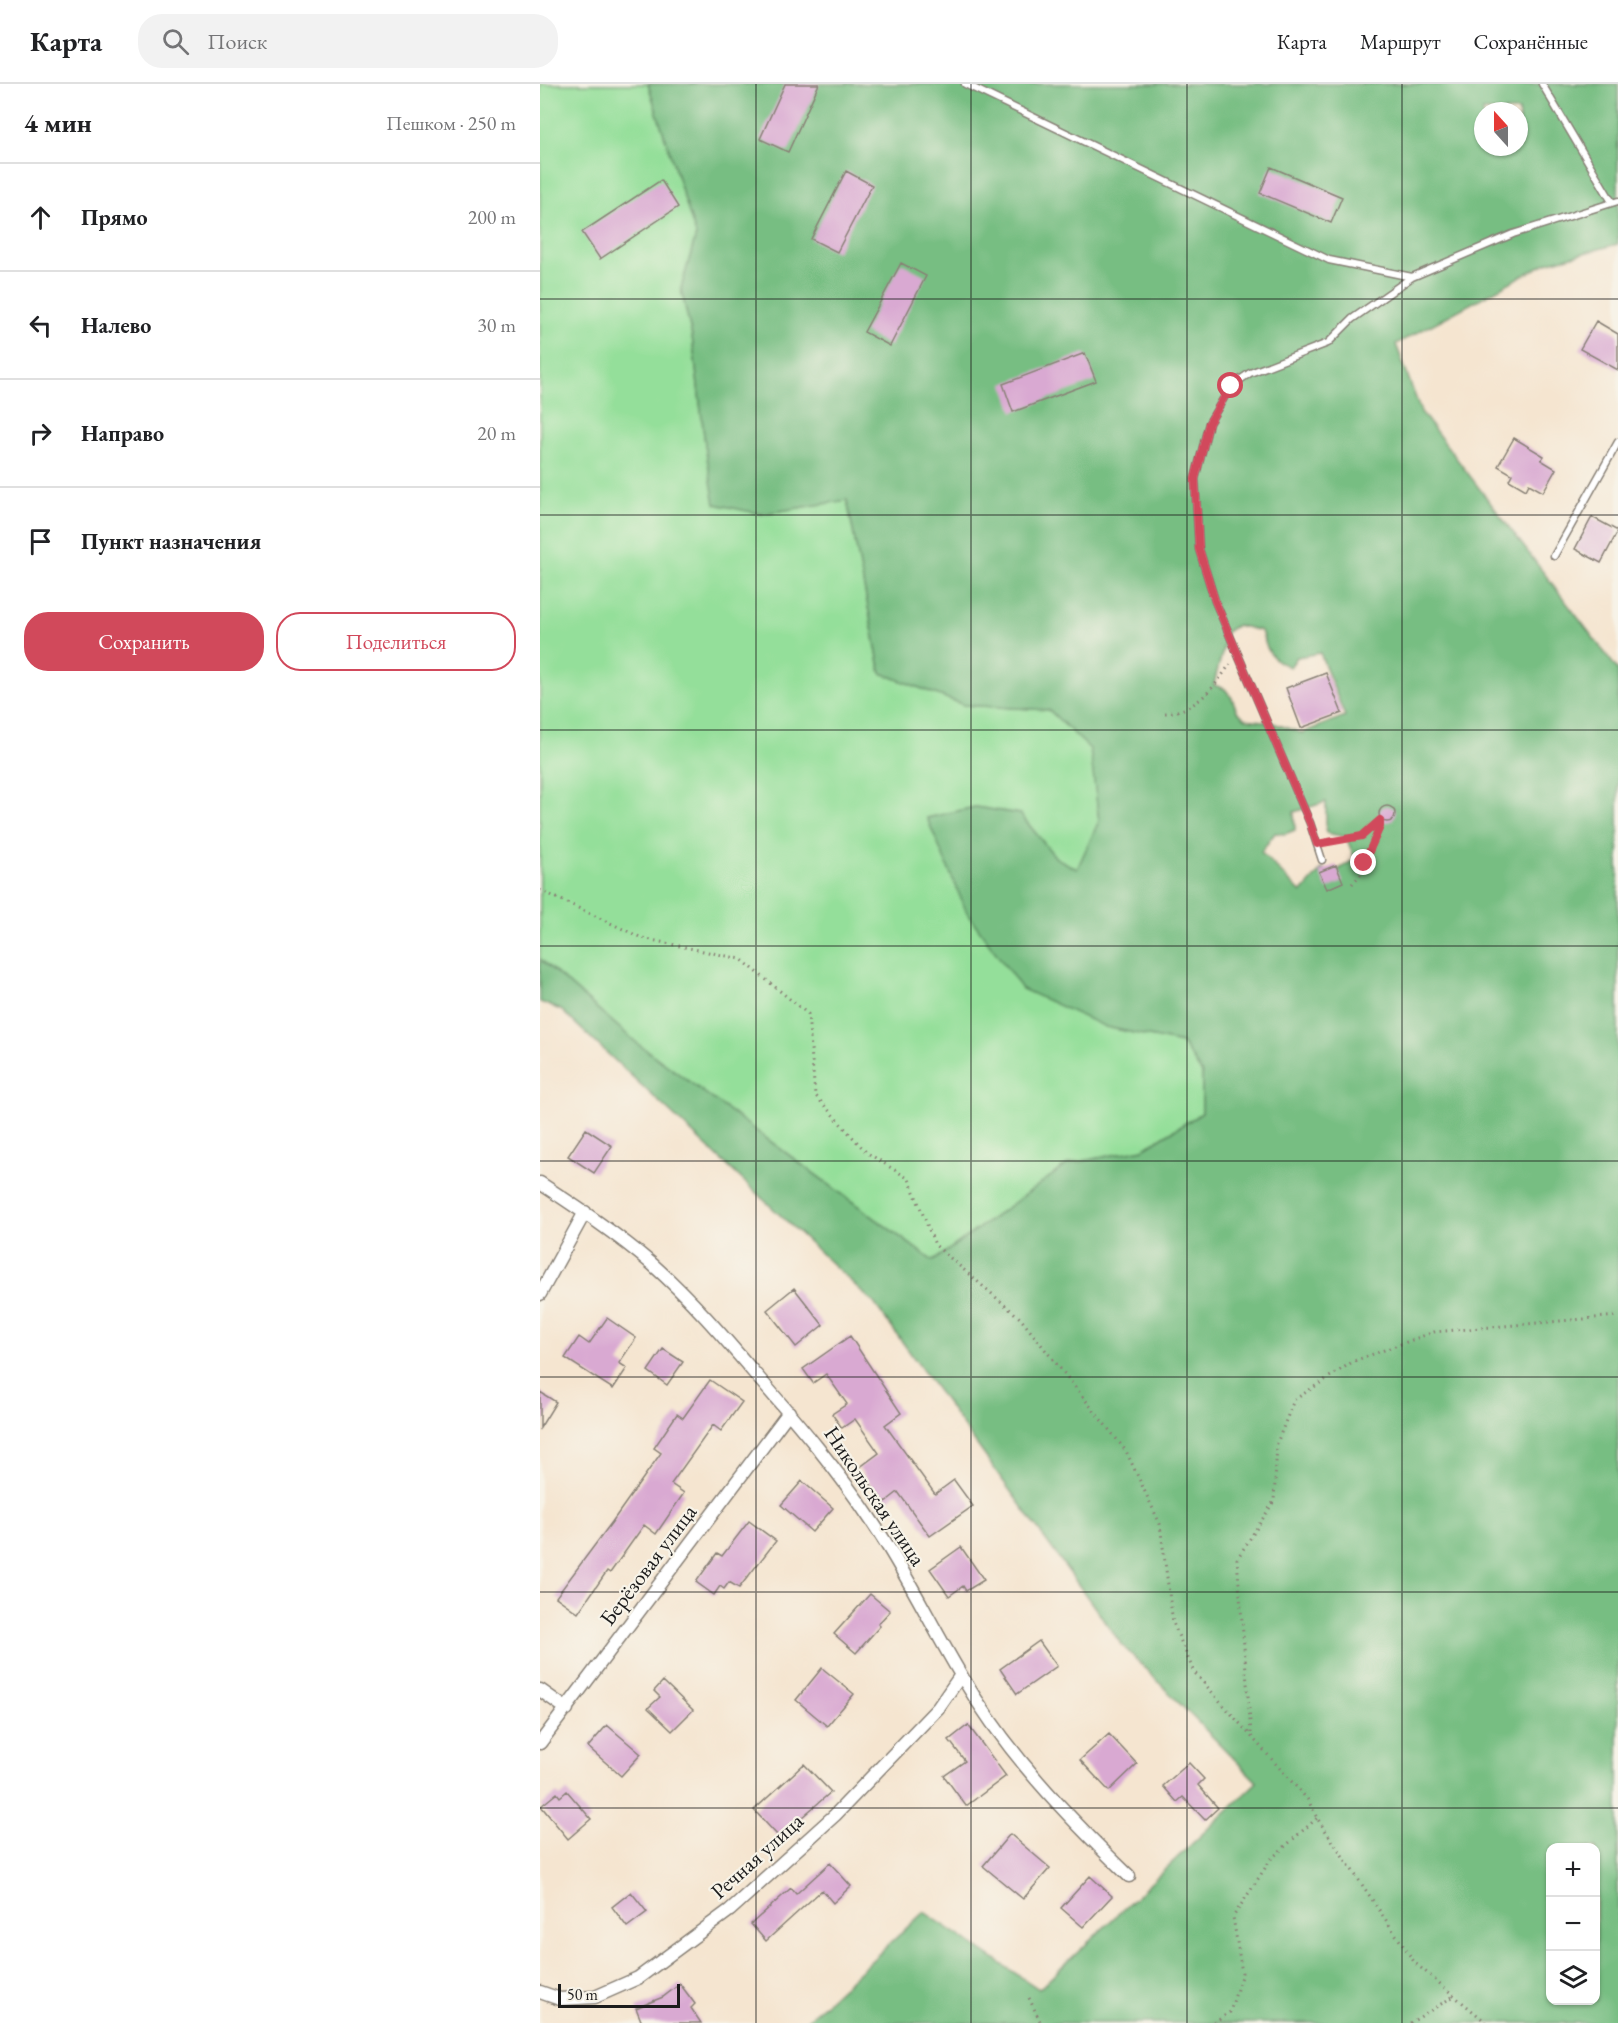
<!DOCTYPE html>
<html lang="ru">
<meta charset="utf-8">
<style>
:root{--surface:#fff;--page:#f2f2f2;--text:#202124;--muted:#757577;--line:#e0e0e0;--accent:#d1495b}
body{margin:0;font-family:"EB Garamond",serif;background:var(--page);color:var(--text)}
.controls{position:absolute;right:18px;bottom:18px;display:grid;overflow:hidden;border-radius:12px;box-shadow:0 2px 4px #0004}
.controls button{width:54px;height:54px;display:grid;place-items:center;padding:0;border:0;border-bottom:2px solid var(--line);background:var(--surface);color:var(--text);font:30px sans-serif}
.compass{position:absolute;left:934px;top:18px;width:54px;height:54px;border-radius:50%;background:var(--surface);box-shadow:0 2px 4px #0004;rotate:339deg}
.scale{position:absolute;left:18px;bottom:15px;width:122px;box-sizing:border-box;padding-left:6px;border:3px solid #1c1c1c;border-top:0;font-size:16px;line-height:21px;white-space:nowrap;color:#1c1c1c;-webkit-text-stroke:4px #f7f3e8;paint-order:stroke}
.stop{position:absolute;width:18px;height:18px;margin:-14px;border:4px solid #d1495b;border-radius:50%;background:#fff}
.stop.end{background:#d1495b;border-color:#fff;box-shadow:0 2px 6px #0008}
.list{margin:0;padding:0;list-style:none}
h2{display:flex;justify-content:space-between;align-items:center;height:78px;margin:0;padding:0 24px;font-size:26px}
h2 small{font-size:20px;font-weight:400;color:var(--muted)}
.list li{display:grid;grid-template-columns:39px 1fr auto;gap:18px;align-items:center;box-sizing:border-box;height:108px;padding:0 24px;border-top:2px solid var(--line)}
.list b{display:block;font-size:22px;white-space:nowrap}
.list em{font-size:20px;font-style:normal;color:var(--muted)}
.actions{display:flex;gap:12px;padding:18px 24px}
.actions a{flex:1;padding:14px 0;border:2px solid var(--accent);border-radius:24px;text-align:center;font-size:21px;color:var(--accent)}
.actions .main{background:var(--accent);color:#fff}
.icon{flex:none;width:33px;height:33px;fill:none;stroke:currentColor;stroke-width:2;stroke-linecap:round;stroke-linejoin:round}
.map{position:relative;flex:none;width:1078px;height:1939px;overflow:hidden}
header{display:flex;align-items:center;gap:36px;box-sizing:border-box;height:84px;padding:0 30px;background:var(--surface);border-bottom:2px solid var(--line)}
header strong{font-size:28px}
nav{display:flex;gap:33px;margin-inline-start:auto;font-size:21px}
.search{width:420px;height:54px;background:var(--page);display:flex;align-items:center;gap:15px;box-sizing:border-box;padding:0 21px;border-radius:24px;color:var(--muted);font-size:22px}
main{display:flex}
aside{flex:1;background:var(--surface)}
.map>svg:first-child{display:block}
</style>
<header>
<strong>Карта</strong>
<div class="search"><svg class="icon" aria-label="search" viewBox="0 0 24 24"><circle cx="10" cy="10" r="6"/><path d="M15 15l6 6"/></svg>Поиск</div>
<nav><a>Карта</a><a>Маршрут</a><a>Сохранённые</a></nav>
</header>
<main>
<aside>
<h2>4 мин<small>Пешком · 250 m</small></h2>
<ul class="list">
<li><svg class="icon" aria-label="ahead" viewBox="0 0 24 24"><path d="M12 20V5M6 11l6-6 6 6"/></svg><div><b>Прямо</b></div><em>200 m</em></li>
<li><svg class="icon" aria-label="left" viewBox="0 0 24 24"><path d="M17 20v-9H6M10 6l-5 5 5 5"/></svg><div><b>Налево</b></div><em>30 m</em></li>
<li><svg class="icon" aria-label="right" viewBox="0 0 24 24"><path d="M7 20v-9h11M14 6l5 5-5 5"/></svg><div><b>Направо</b></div><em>20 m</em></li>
<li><svg class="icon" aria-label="arrive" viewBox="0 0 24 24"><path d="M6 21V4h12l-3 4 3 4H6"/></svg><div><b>Пункт назначения</b></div></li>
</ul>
<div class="actions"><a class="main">Сохранить</a><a>Поделиться</a></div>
</aside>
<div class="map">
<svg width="1078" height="1939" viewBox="0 0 1078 1939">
<rect width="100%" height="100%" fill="#f7f3e8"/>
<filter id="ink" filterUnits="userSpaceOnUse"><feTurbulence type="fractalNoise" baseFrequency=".0167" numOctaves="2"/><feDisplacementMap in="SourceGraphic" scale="12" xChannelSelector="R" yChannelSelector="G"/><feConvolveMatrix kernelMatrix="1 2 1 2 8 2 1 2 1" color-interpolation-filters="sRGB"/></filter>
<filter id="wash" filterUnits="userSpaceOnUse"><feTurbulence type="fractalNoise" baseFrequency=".008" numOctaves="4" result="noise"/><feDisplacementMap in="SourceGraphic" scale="24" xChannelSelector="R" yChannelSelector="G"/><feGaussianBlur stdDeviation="1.35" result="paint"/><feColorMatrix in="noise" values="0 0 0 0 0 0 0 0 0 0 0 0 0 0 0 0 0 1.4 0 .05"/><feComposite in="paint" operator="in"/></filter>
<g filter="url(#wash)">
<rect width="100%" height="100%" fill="#f5e5d0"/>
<path fill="#94df9a" stroke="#587e5b" stroke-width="1.5" d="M0,0H108L156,151L141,205L152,252L166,368L221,430L307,416L341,589L424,621L509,626L551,665L559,737L537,786L516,774L480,730L435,723L387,734L566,943L642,959L662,989V1029L603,1065L528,1080L393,1177L98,960L0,875Z"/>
<path fill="#77be82" stroke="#4a6d4f" stroke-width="1.5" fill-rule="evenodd" d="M108,0H1078V160L1006,179L856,260L881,328L1078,586V1939H264L384,1828L499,1905L717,1698L582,1561L334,1219L21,926L0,918V875L98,960L393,1177L528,1080L603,1065L662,1029V989L642,959L566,943L482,905L427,829L387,734L435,723L480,730L516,774L537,785L559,737L550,665L509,626L424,621L341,589L307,416L221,430L175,420L166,368L152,252L141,205L156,151ZM943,27H979V63H943ZM697,541L721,547C728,567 729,575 750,583L757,573L780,569L805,632L762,649L730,638L706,635L697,627L692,614L685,605L674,601C677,583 685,566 686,548ZM786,718V749L806,753L815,775L795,788L782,785L761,809L721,768L735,749L745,750L755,746L754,728ZM1011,1764H1056V1916H1011Z"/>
<g id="blocks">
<path fill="#d9a9d2" d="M245,0H279L248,68L220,55Z
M731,83L802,113L791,139L720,109Z
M306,87L332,101L297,168L271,155Z
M121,96L138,123L60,175L42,148Z
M361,179L386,192L350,262L324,248Z
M1056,237L1078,250V286L1040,265Z
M545,269L556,297L473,328L463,300Z
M974,354L1004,372L1001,376L1016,385L1003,408L989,400L986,406L969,396L972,390L958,382Z
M1052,433L1078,447L1061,479L1035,465Z
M786,589L802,629L761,644L746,604Z
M839 730a8 8 0 1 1 16 0a8 8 0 1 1-16 0Z
M796,781L803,798L787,805L779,788Z
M46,1045L72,1062L54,1089L28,1072Z
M254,1204L283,1241L256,1263L227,1226Z
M67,1234L96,1254L79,1279L87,1284L73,1305L25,1274L39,1253L49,1260Z
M310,1252L361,1329L345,1341L395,1410L414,1396L433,1422L390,1452L358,1408L344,1419L319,1384L339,1369L315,1335L302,1344L292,1330L307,1320L286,1290L273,1299L263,1285Z
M123,1265L143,1278L127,1301L108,1287Z
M170,1296L202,1318L181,1347L173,1341L131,1400L144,1409L116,1450L104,1441L70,1489L67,1487L38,1529L16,1513L72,1438L121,1369L114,1364L137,1330L143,1334Z
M0,1308L16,1318L0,1344Z
M262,1397L293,1424L272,1448L241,1421Z
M209,1437L236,1457L199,1504L189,1498L184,1505L180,1502L174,1511L156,1498L177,1469L182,1472Z
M421,1463L444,1496L426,1507L423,1502L409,1512L390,1485Z
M330,1510L350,1527L338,1540L340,1542L316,1569L294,1550Z
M499,1557L517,1582L477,1610L460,1585Z
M282,1584L314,1610L287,1642L256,1616Z
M123,1597L153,1626L132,1647L108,1624L120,1613L114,1607Z
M67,1641L101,1670L81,1692L48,1663Z
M428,1641L466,1692L426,1722L404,1692L425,1677L409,1656Z
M569,1650L597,1680L569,1707L540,1676Z
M649,1679L664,1695L658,1701L678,1724L665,1736L643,1713L637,1718L623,1702Z
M264,1680L291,1708L239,1753L214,1726Z
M27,1707L51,1735L28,1755L1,1722L17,1709L20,1713Z
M470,1750L510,1784L483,1815L443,1782Z
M290,1779L311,1802L293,1819L282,1806L226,1857L211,1840L251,1804L256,1810Z
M550,1792L572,1812L543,1843L521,1824Z
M91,1808L107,1828L87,1843L72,1823Z
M140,1900L155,1920L151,1924L161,1939H102L96,1924L123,1913Z"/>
</g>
</g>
<g filter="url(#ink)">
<use href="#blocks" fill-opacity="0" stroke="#888076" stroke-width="1.5"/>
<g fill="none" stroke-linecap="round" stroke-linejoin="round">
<defs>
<path id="lane" d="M425,0L789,176L872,193
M1002,0L1072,118
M1014,472L1078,358
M782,776L770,739L675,517L659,465L655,395L669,339L691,302L710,289L788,259L812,235L872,193L973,150L1078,117"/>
<path id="street" d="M0,1099C38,1124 77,1150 112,1180C150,1214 183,1252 216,1291C257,1338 298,1386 333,1439C366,1488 391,1541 421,1591C466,1668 525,1730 589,1792
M0,1210L45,1128
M0,1606L27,1625
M0,1659L249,1328
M0,1908L20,1915L55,1913L98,1894L190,1826L295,1731L398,1624L421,1591"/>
</defs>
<use href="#lane" stroke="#888076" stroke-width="9"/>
<use href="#street" stroke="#888076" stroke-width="15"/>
<path stroke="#888076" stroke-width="3" stroke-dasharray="1.5 4.5" stroke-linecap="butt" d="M625,629C656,627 673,605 690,580
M787,758L822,752L840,736
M812,800L822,789L827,770L840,743V736
M0,806L102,854L201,875L268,930L275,1011L326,1068L369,1095L395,1161L480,1234L586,1367L620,1440L633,1539L654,1588L768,1716L777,1734L875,1879L947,1939
M711,1649L697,1475L734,1417L737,1359L754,1316L814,1277L894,1248L1078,1232
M489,1914L501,1939
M674,1939L690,1928L702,1889L693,1833L731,1775L777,1734
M870,1939L914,1912"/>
<use href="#lane" stroke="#fff" stroke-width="6"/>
<use href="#street" stroke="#fff" stroke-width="12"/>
</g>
</g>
<g fill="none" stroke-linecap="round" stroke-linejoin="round" filter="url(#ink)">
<path stroke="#d1495b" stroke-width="8" d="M691,302L669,339L655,395L659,465L675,517L770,739L777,760L822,752L840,736V743L824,779"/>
</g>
<path fill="none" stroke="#1c1c1c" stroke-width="1.5" stroke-opacity="0.55" d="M216,0V1939M431,0V1939M647,0V1939M862,0V1939M0,215H1078M0,431H1078M0,646H1078M0,862H1078M0,1077H1078M0,1293H1078M0,1508H1078M0,1724H1078"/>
<g text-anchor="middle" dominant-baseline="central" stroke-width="4.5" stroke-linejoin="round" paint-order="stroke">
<g font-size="22" fill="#1c1c1c" stroke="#f7f3e8">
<text transform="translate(335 1412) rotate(56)">Никольская улица</text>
<text transform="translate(108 1481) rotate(-53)">Берёзовая улица</text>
<text transform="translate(217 1772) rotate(-42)">Речная улица</text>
</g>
</g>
</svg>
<div class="controls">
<button>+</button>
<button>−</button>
<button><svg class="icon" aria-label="layers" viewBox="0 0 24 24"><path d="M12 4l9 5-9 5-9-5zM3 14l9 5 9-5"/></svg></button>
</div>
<svg class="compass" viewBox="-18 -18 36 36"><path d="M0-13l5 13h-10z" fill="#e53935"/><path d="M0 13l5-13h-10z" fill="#757577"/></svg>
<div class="scale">50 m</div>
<div class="stop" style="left:691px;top:302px"></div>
<div class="stop end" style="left:824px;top:779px"></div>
</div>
</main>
